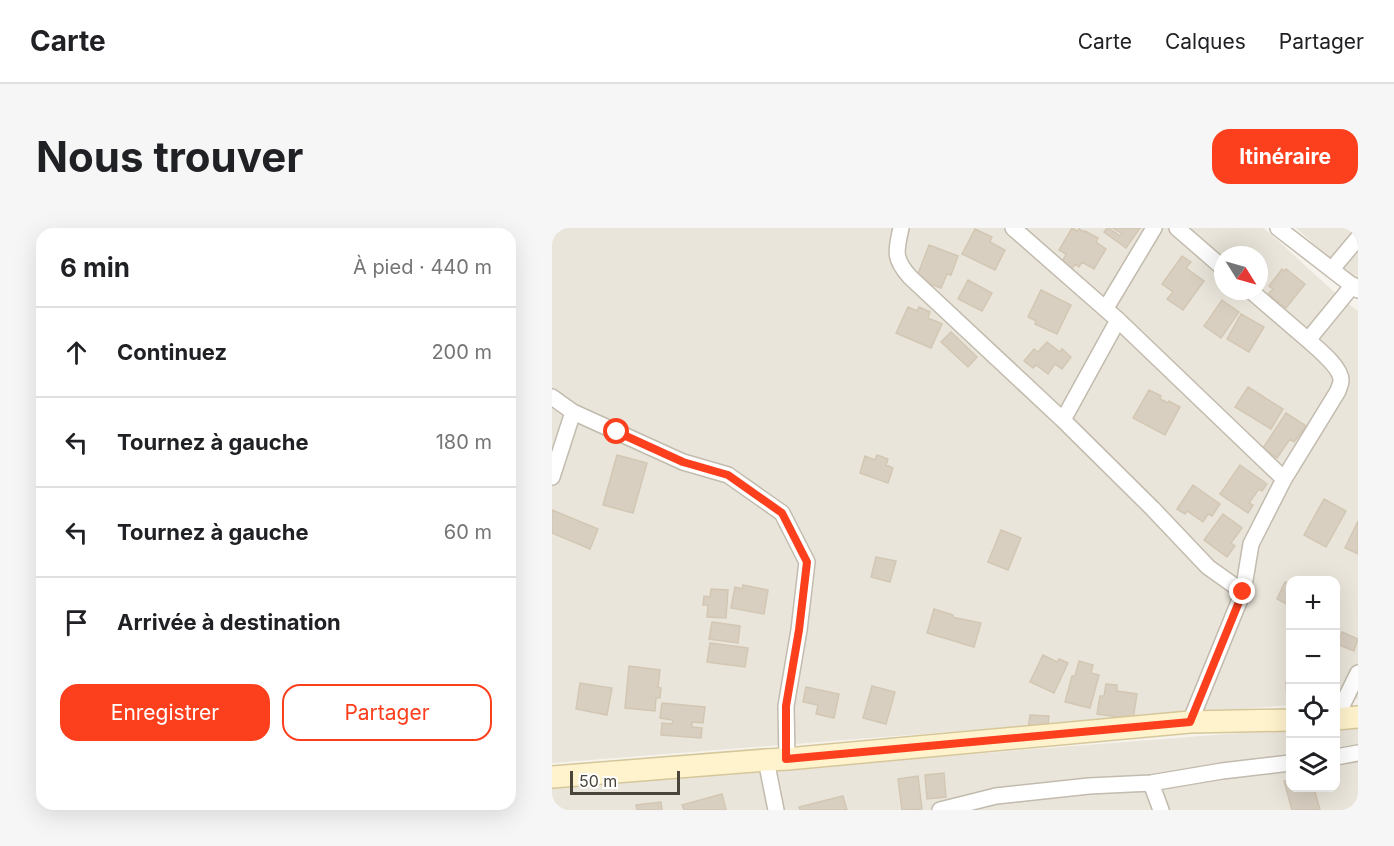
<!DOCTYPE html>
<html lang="fr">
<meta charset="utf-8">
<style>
:root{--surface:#fff;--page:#f6f6f6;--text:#202124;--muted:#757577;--line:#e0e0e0;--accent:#fc3f1d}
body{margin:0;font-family:Inter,sans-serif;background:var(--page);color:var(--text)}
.controls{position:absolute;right:18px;bottom:18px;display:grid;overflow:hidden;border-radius:12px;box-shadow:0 6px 24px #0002}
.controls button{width:54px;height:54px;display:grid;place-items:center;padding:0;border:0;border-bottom:2px solid var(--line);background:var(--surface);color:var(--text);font:30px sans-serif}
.compass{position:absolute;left:662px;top:18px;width:54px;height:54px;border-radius:50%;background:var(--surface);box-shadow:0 6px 24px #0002;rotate:127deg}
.scale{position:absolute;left:18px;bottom:15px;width:110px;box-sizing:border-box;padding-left:6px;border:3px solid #4b4439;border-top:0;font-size:16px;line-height:21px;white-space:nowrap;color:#4b4439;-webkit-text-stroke:4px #fff;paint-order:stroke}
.stop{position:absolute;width:18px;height:18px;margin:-14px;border:4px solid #fc3f1d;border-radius:50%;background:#fff}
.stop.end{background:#fc3f1d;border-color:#fff;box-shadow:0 2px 6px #0008}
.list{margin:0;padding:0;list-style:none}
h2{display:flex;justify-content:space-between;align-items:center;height:78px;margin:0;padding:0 24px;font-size:26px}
h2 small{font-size:20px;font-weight:400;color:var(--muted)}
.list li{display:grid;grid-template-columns:39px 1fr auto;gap:18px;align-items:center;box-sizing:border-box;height:90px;padding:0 24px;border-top:2px solid var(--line)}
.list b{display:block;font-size:22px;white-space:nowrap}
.list em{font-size:20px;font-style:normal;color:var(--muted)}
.actions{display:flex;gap:12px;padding:18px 24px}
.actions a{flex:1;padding:14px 0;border:2px solid var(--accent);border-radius:18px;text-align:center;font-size:21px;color:var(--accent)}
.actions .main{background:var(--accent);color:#fff}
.icon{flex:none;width:33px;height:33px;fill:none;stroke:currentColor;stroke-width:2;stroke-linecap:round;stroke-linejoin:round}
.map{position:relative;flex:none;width:806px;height:582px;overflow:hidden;border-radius:18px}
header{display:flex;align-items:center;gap:36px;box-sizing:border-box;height:84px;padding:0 30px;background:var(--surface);border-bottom:2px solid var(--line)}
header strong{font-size:28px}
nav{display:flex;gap:33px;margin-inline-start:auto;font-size:21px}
.intro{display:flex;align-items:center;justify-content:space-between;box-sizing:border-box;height:144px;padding:0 36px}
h1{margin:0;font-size:42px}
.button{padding:15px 27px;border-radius:18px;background:var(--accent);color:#fff;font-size:21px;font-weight:700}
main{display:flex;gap:36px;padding:0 36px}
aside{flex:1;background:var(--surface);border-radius:18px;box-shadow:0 6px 24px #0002}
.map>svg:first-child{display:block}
</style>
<header>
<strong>Carte</strong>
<nav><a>Carte</a><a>Calques</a><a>Partager</a></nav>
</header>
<div class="intro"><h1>Nous trouver</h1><a class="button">Itinéraire</a></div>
<main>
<aside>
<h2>6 min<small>À pied · 440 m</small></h2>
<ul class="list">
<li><svg class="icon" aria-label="ahead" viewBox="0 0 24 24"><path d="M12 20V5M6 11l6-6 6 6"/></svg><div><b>Continuez</b></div><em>200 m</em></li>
<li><svg class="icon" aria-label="left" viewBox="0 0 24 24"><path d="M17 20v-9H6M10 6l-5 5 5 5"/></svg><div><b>Tournez à gauche</b></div><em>180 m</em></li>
<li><svg class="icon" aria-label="left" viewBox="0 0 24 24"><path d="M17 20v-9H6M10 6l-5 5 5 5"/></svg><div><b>Tournez à gauche</b></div><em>60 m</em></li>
<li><svg class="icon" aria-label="arrive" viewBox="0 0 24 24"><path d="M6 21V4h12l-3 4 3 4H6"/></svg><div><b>Arrivée à destination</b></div></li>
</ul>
<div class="actions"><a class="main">Enregistrer</a><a>Partager</a></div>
</aside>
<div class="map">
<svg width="806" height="582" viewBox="0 0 806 582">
<rect width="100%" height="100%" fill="#f6f3ec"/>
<path fill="#eae5da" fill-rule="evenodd" d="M0,0H712L791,72L806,83V471L784,473V352H738V477L0,535ZM671,27H707V63H671Z
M744,0H806V50L771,24Z
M806,496V582H0V559L738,501V560H784V498Z"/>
<path fill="#d8cfc1" stroke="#d3c7b4" stroke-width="1.5" d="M520,0L525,3L527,1L532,4L533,3L546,10L544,14L554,21L542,41L530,34L527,39L523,36L520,41L510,34L514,26L507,22Z
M555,0H557L568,8L570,6L561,0H588L574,20L552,4Z
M423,1L440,9L438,14L453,22L443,42L410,26Z
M377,17L406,28L399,47L395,46L389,60L364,51Z
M630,28L639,34L634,40L652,53L631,82L615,71L621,64L610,56Z
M730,41L733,43L734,41L753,56L734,80L716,66L721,61L717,58Z
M416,52L440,65L430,83L406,71Z
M489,62L519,77L505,106L483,96L484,93L476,89Z
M670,72L687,84L669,110L652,98Z
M356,79L365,83L367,79L378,84L376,90L390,96L379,120L344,105Z
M689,86L712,99L697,124L675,111Z
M399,104L425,129L416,139L389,114Z
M495,114L508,124L510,121L519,129L510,141L503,136L496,146L484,137L481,140L472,133L482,121L486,124Z
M696,159L731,181L719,201L683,179Z
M597,162L609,168L608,171L616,175L617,173L628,179L613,207L581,190Z
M734,185L754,198L742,214L738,211L725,230L711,220Z
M65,227L95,235L81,285L51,277Z
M325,227L336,231L334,237L341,240L336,255L308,245L313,228L323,232Z
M688,237L715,256L710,263L707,261L697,275L701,277L696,285L668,266Z
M641,257L668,276L660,288L656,286L651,294L635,283L633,286L625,281Z
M772,271L794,283L774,319L752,307Z
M0,282L46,301L38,321L0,305Z
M671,286L690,300L679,315L683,318L675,329L652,312Z
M806,293V326L793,320Z
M449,302L469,310L456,342L436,334Z
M324,329L344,333L338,354L319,349Z
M733,354L738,356V378L725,371Z
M191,357L216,362L212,386L179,380L183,359L190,361Z
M159,361L176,362L174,390L155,389L156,377H151L152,368L158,369Z
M382,381L401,387L400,389L429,395L422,419L375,405Z
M160,394L188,398L186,415L157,411Z
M790,404L806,411L802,423L785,416Z
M158,415L196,420L193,439L155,434Z
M491,427L505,434L507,431L516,435L502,465L478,454Z
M527,433L541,437L539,445L547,447L538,480L513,474L520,448H523Z
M77,438L108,442L106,459L109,460L108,470H104L103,483L73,480Z
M734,454H738V472L735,473Z
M28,455L60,460L55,487L24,481Z
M554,456L565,457V463L585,466L581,491L545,486L548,468H552Z
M320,458L343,464L334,496L311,490Z
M254,459L287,466L282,490L264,486L266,477L251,474Z
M110,475L153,479L151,495L140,494V499L150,500L149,510L109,507L110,495L120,496L121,492L108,490Z
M478,487L497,488L495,505L476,503Z
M392,545L394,569L375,571L373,547Z
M366,548L370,581L350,582L346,551Z
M738,552V560H762L768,582H740L732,553Z
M170,566L174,582H132L130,577Z
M291,568L295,582H248L247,579Z
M109,574L110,582H85L84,577Z"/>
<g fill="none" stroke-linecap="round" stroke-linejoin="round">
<defs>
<path id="street" d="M349,0C344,23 341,30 358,49L511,192L601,281L656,339L691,364
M461,0L566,92L732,251
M625,0L671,40
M726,0L806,62
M780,41L806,10
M699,63L756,112
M554,80L602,0
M0,169L21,184L131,234L176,247L230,285L255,334L247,402L234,478L235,531
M511,192L566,92
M0,249L21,184
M784,490L806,445
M638,494L691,364L699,316L732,251L786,163C787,159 789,156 789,153C790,140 765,120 756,112L801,57
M784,529L806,525
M214,532L224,582
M599,555L609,582
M388,582L444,568L537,558L599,555L670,543L738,535"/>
<path id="secondary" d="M784,491L806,489
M0,549L214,532L235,531L638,494L738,492"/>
</defs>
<use href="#street" stroke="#c2bbae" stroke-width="18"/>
<use href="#secondary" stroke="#d6c79b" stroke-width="24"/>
<use href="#street" stroke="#fff" stroke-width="15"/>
<use href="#secondary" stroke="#fff3cd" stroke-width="21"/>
</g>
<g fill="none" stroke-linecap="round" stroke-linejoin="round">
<path stroke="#fc3f1d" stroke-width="8" d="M65,204L131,234L176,247L230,285L255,334L247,402L234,478V531L638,494L691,364"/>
</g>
</svg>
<div class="controls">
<button>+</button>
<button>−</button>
<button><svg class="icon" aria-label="locate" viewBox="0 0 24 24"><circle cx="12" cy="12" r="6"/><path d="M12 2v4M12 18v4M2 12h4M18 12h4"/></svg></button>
<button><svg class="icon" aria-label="layers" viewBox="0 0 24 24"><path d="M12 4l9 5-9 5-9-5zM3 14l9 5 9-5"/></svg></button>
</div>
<svg class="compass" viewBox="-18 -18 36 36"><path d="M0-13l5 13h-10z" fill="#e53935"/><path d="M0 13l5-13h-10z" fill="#757577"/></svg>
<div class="scale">50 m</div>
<div class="stop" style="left:65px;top:204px"></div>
<div class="stop end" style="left:691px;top:364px"></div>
</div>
</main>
